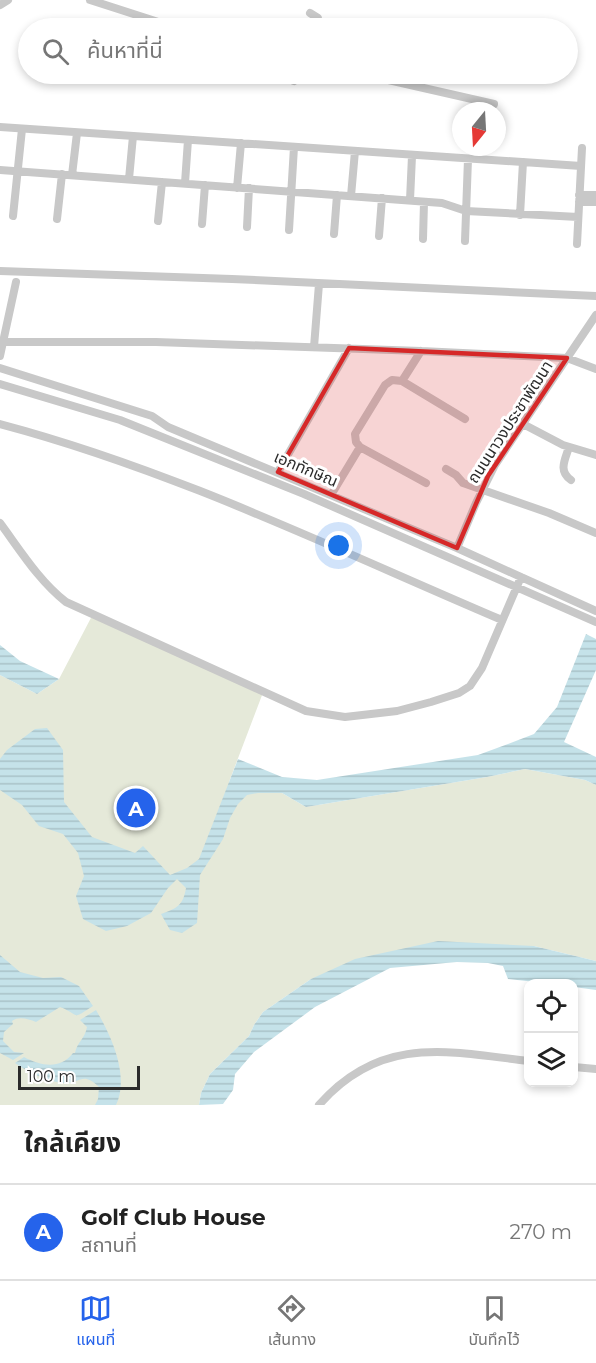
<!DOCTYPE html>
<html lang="th">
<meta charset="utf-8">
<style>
:root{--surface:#fff;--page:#f2f2f2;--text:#222;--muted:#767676;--line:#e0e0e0;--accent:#2563eb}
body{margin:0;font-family:Montserrat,"Noto Sans Thai",sans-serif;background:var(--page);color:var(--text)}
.controls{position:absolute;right:18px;bottom:18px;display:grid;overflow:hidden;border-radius:12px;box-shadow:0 3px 9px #0003}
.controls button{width:54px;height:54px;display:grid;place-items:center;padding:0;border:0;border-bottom:2px solid var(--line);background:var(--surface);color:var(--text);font:30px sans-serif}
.compass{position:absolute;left:452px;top:102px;width:54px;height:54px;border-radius:50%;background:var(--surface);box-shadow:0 3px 9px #0003;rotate:198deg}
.scale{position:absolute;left:18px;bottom:15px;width:122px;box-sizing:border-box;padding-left:6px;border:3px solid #2b2b2b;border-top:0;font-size:16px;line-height:21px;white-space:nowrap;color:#2b2b2b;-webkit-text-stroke:4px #fff;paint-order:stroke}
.you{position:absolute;left:339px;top:546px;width:21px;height:21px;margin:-15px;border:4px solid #fff;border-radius:50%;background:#1a73e8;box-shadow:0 0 0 9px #1a73e833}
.badge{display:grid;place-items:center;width:39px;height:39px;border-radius:50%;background:var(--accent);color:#fff;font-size:20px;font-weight:700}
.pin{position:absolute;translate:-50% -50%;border:3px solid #fff;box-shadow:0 2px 6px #0006}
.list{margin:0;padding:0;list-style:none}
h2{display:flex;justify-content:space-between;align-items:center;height:78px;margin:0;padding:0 24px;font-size:26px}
h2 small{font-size:20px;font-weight:400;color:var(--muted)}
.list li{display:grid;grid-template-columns:39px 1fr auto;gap:18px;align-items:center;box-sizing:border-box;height:96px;padding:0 24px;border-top:2px solid var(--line)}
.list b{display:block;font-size:22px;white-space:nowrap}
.list p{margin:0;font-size:20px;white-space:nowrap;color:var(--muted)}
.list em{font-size:20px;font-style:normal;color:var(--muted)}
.icon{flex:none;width:33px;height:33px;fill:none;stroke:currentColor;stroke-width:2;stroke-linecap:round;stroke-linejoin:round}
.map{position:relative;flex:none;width:596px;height:1105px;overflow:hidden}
.search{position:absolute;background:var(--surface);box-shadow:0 3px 9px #0003;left:18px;right:18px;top:18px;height:66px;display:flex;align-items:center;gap:15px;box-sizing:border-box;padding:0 21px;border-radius:33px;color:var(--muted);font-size:22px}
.sheet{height:174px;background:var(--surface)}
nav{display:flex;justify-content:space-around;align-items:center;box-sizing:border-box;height:84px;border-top:2px solid var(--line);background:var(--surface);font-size:16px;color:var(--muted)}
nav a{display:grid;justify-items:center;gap:3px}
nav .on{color:var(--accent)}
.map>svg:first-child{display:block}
</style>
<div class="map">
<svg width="596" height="1105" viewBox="0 0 596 1105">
<defs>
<pattern id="water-rules" width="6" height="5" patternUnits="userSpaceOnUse" patternTransform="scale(1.5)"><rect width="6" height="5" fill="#c5e2e9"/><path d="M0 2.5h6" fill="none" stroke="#a9c2c8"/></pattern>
</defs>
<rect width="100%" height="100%" fill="#fff"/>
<path fill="#e5e9d9" d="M93,614L264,690L229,782L258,793H282L306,807L487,777L525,769L585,780L596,785V961L534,946L311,979L263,1012L254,1025L249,1036L210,1074L201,1093L199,1105H0V675L37,694L59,679Z"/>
<path fill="url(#water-rules)" d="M586,634L596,639V670L564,742L596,757V785L585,780L525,769L487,777L306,807L282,793H258L247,795L238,804L230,818L223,839L200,875L197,923L182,933L170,930L161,914C177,908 183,906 186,888L177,879L168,888L151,913L127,926L106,931L83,919L76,896L84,876L78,853L63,834L39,826L22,805L0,790V759L7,750L35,729L47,728L63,750L64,802L92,837L135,853L143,846L170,875L187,868L199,859L238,759L282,777L317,780L478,755L508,744L534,734L557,707Z
M0,645L20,661L59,679L37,694L0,675Z
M438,941L534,946L596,961V990L574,987V984L545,983L508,979L503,966L488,963L457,962L390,968L315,1007L254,1052L235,1074L233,1090L223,1104L199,1105L201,1093L210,1074L249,1036L254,1025L263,1012L311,979L355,959Z
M0,955L20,972L43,978L61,977L79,986L93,1006C70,1021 81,1015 60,1007L36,1022C28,1019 19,1016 12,1021L13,1024L4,1032L3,1041L14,1052L24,1053L13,1060L0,1053Z
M96,1010C111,1035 130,1076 116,1105H95L98,1099L99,1087C82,1071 82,1083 64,1083C48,1082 28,1072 15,1063L24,1057C41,1066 60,1070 73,1053H75C77,1042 85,1039 87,1027L80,1020Z"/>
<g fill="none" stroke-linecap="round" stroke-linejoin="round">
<path stroke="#c8c8c8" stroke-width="8" d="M90,0L177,28
M0,5L8,0
M310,13L318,18V28
M278,74L294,81
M362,74L494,104
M0,127L581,166
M0,170L442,203L466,211L578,217
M72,175L77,133
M129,179L133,136
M185,183L188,140
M237,188L241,143
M579,195H596
M351,196L355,151
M410,200L412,156
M579,202H596
M520,215L523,162
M13,216L22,129
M57,219L62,174
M158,221L162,182
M202,224L205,185
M247,227L249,188
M289,230L294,147
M334,234L337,195
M379,236L382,198
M423,239L424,202
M465,241L468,159
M577,244L582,148
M0,271L232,279L596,296
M3,342H156L421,351L567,358L596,369
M314,347L319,284
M0,356L16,282
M0,368L152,416L168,427L457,548L596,611
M402,381L421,351
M0,384L120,420L304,494L596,622
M0,424C174,470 337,550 502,620
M523,424L563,445L596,455
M569,447C565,460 558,471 571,480
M446,469L456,475L463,483L549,513L596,533
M278,472L349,348
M426,483L360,447L356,442L355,434L385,385L392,380L402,381L465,419
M331,495L360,447
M0,523C20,550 39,581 66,602L306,711L345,717L397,711L431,702L459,693L470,686L482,668L521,577
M457,548L476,503L495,465L596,315
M574,1067L596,1069
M319,1105C380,1035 447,1051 528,1061"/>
</g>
<path fill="#d62828" fill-opacity="0.2" stroke="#d62828" stroke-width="4.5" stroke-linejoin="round" d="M349,348L567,358L488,476L457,548L278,472Z"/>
<g text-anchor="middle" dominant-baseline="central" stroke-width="6" stroke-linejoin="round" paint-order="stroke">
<g font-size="16" fill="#2b2b2b" stroke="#fff">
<text transform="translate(510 422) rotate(-57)">ถนนนาวงประชาพัฒนา</text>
<text transform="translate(306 469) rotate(23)">เอกทักษิณ</text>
</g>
</g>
</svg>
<div class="controls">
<button><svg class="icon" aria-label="locate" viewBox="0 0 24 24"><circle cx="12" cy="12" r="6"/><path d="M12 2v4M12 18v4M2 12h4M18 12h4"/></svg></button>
<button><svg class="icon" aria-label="layers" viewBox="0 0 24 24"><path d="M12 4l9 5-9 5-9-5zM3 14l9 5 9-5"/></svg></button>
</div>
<svg class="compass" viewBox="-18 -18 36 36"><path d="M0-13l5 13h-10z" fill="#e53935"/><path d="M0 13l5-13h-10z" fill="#767676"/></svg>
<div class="scale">100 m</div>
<div class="you"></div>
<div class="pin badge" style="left:136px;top:808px">A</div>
<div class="search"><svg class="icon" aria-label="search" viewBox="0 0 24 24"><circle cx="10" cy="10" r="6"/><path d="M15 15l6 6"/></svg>ค้นหาที่นี่</div>
</div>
<section class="sheet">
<h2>ใกล้เคียง<small></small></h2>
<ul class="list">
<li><span class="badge">A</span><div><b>Golf Club House</b><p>สถานที่</p></div><em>270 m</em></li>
</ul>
</section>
<nav>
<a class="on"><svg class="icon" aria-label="map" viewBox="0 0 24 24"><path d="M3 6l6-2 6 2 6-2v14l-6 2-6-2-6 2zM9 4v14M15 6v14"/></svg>แผนที่</a>
<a><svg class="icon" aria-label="directions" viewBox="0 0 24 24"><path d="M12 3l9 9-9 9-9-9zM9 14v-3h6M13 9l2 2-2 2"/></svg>เส้นทาง</a>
<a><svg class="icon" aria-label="saved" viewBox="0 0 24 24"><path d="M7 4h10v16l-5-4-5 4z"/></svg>บันทึกไว้</a>
</nav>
